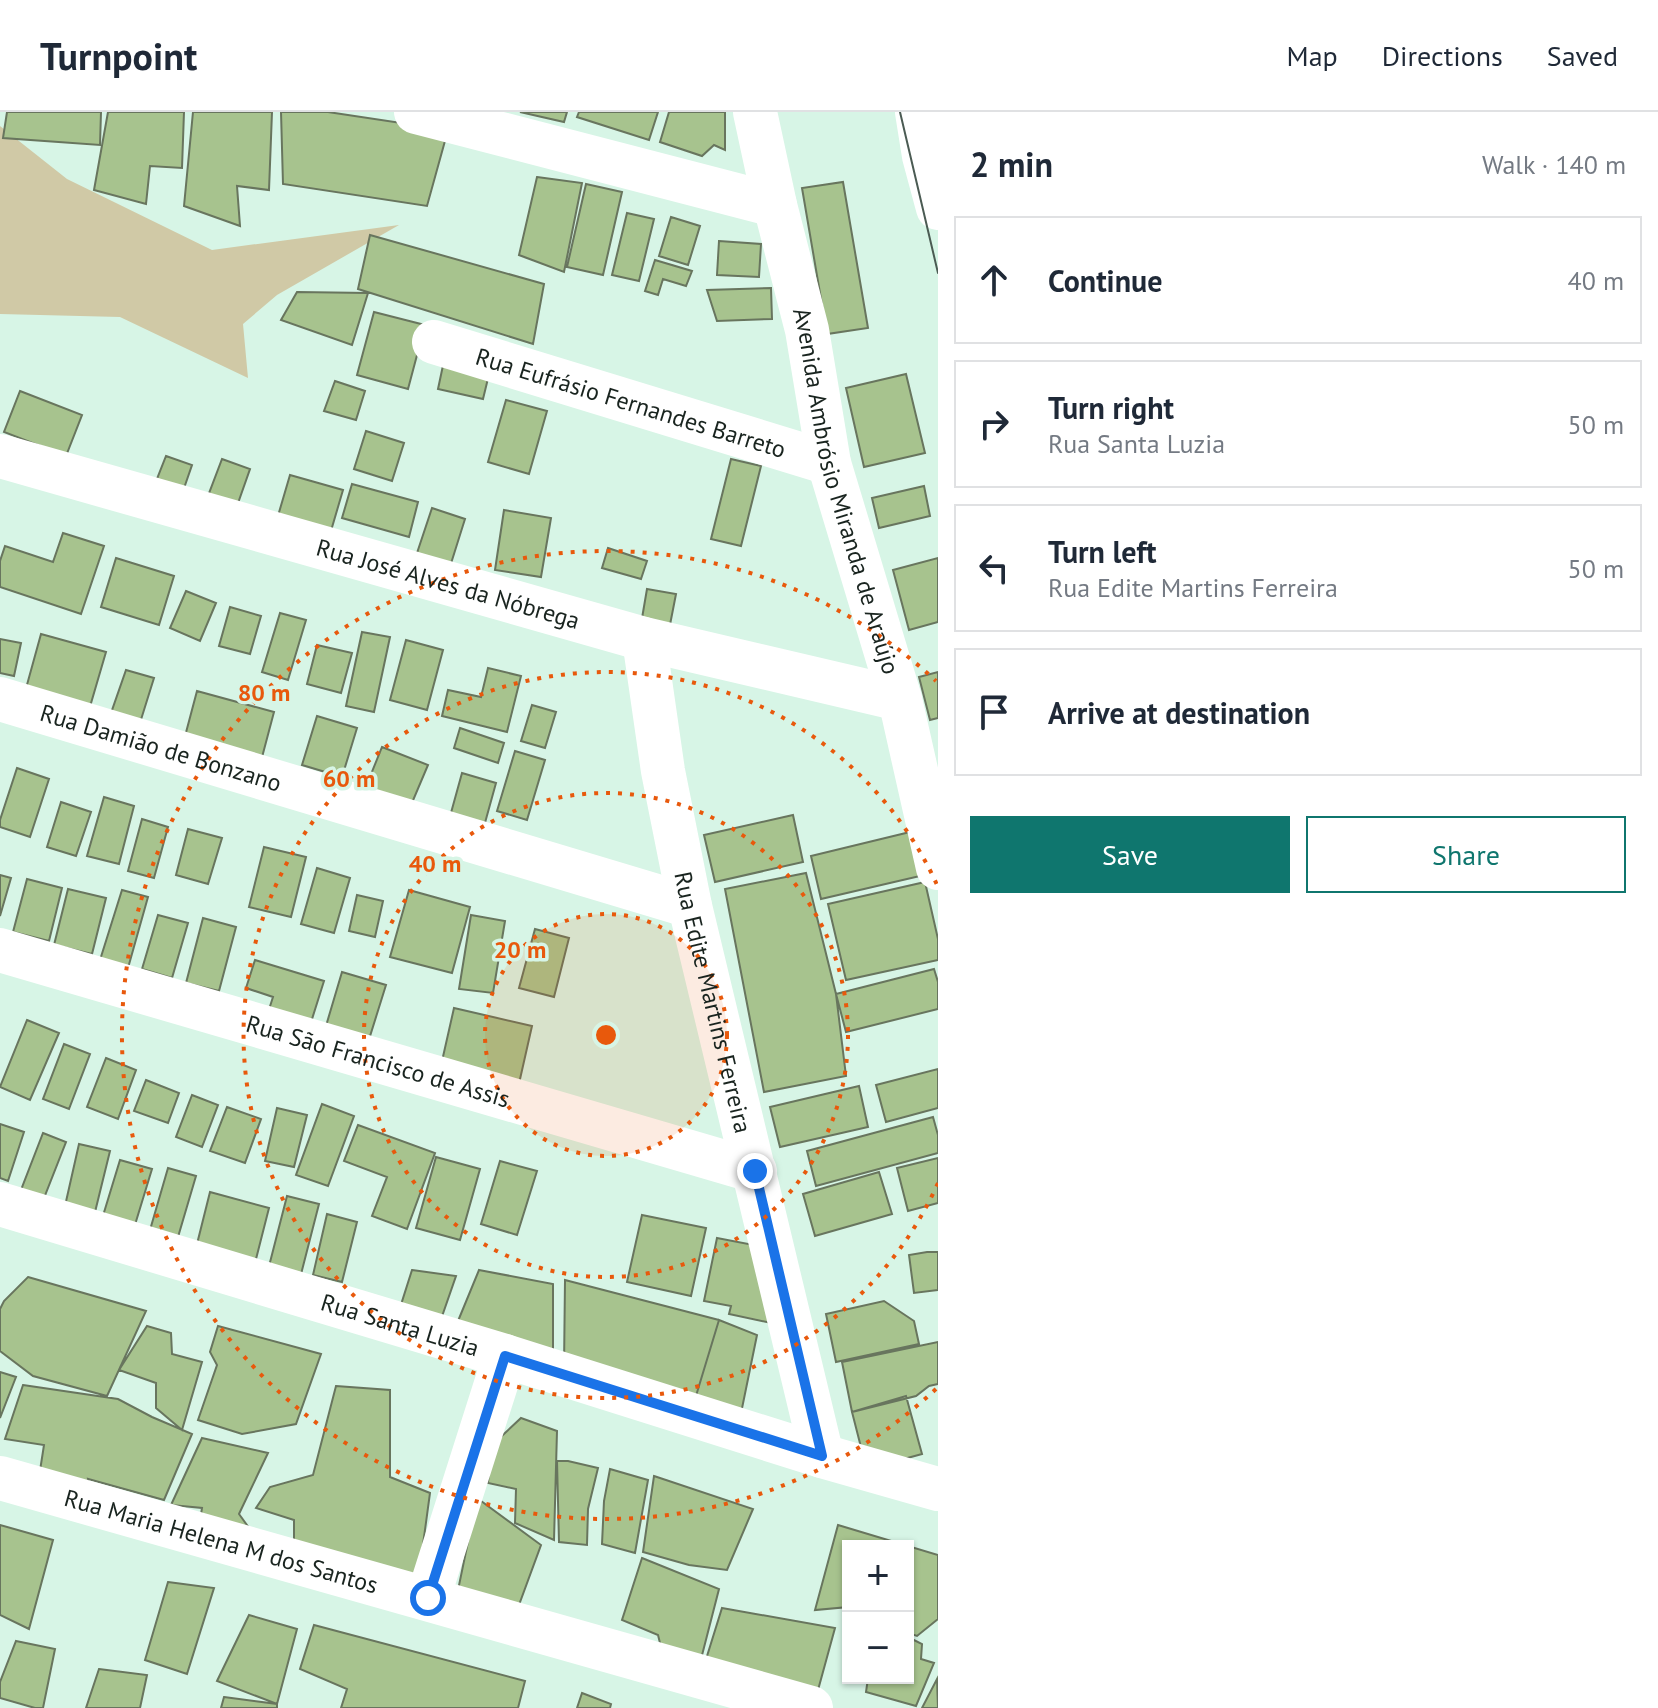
<!DOCTYPE html>
<meta charset="utf-8">
<style>
:root{--surface:#fff;--page:#f2f2f3;--text:#1f2937;--muted:#747a83;--line:#e0e1e3;--accent:#0f766e}
body{margin:0;font-family:"PT Sans",sans-serif;background:var(--page);color:var(--text)}
.controls{position:absolute;right:24px;bottom:24px;display:grid;overflow:hidden;border-radius:0px;box-shadow:0 2px 6px #0004}
.controls button{width:72px;height:72px;display:grid;place-items:center;padding:0;border:0;border-bottom:2px solid var(--line);background:var(--surface);color:var(--text);font:40px sans-serif}
.stop{position:absolute;width:24px;height:24px;margin:-18px;border:6px solid #1a73e8;border-radius:50%;background:#fff}
.stop.end{background:#1a73e8;border-color:#fff;box-shadow:0 2px 8px #0008}
.list{margin:0;padding:0;list-style:none}
h2{display:flex;justify-content:space-between;align-items:center;height:104px;margin:0;padding:0 32px;font-size:34px}
h2 small{font-size:26px;font-weight:400;color:var(--muted)}
.list li{display:grid;grid-template-columns:52px 1fr auto;gap:24px;align-items:center;box-sizing:border-box;height:128px;margin:0 16px 16px;padding:0 16px;border:2px solid var(--line);border-radius:0px}
.list b{display:block;font-size:30px;white-space:nowrap}
.list p{margin:0;font-size:26px;white-space:nowrap;color:var(--muted)}
.list em{font-size:26px;font-style:normal;color:var(--muted)}
.actions{display:flex;gap:16px;padding:24px 32px}
.actions a{flex:1;padding:18px 0;border:2px solid var(--accent);border-radius:0px;text-align:center;font-size:28px;color:var(--accent)}
.actions .main{background:var(--accent);color:#fff}
.icon{flex:none;width:44px;height:44px;fill:none;stroke:currentColor;stroke-width:2;stroke-linecap:round;stroke-linejoin:round}
.map{position:relative;flex:none;width:938px;height:1596px;overflow:hidden}
header{display:flex;align-items:center;gap:48px;box-sizing:border-box;height:112px;padding:0 40px;background:var(--surface);border-bottom:2px solid var(--line)}
header strong{font-size:38px}
nav{display:flex;gap:44px;margin-inline-start:auto;font-size:28px}
main{display:flex}
aside{flex:1;background:var(--surface)}
.map>svg:first-child{display:block}
</style>
<header>
<strong>Turnpoint</strong>
<nav><a>Map</a><a>Directions</a><a>Saved</a></nav>
</header>
<main>
<div class="map">
<svg width="938" height="1596" viewBox="0 0 938 1596">
<rect width="100%" height="100%" fill="#d7f5e6"/>
<path fill="#d0c9a6" d="M0,14L67,67L212,138L399,113L277,183L243,212L248,266L120,205L0,202Z"/>
<path fill="#a7c38e" stroke="#68755e" stroke-width="2" d="M7,0H101L100,33L3,26Z
M108,0H184L182,56L150,54L146,92L94,78Z
M193,0H272L269,78L237,74L240,114L184,94Z
M281,0H328L448,18L427,94L283,72Z
M520,0H567L564,10Z
M579,0H658L649,28L577,5Z
M669,0H725V38L714,33L702,44L660,30Z
M537,65L582,71L564,160L519,143Z
M843,70L868,216L827,222L802,76Z
M586,72L622,80L603,163L567,155Z
M627,101L654,107L639,169L612,163Z
M671,105L700,114L688,153L659,144Z
M370,123L544,172L533,232L358,177Z
M719,129L761,132L759,165L717,163Z
M655,148L692,159L686,174L663,167L658,183L645,179Z
M771,176L772,207L717,209L707,178Z
M297,180L368,181L352,233L281,208Z
M374,200L425,213L408,277L357,263Z
M445,244L491,254L483,287L438,277Z
M906,262L925,341L864,355L846,276Z
M335,269L365,279L356,308L324,299Z
M20,279L82,303L66,344L4,320Z
M506,288L547,299L529,362L488,350Z
M366,319L404,331L392,369L354,357Z
M166,344L192,353L182,382L155,372Z
M222,347L250,357L237,394L208,384Z
M731,347L761,354L741,434L711,427Z
M290,363L343,378L328,429L275,414Z
M352,372L418,390L409,425L342,406Z
M924,374L930,404L879,416L872,386Z
M432,396L465,407L448,461L414,450Z
M504,398L551,406L541,465L495,458Z
M63,421L104,434L81,502L0,475V449L5,434L53,450Z
M608,436L647,449L641,467L602,456Z
M116,446L174,464L159,513L101,495Z
M938,446V510L909,518L893,458Z
M647,477L676,482L668,523L640,518Z
M186,479L216,491L200,529L170,516Z
M230,495L261,504L250,542L219,534Z
M280,501L306,508L288,568L262,560Z
M362,520L390,525L374,600L346,594Z
M41,522L106,540L89,598L25,580Z
M0,527L21,531L14,564L0,561Z
M406,528L443,538L427,598L390,588Z
M317,533L352,541L341,581L307,572Z
M488,556L521,564L507,620L442,604L448,578L481,585Z
M126,558L154,566L139,614L110,604Z
M938,560V606L930,608L919,565Z
M197,579L274,600L261,649L184,628Z
M532,593L556,600L545,636L521,629Z
M317,604L357,616L342,665L302,653Z
M460,616L504,631L498,651L454,636Z
M382,635L428,653L406,705L361,687Z
M515,639L545,648L527,708L497,699Z
M17,656L49,667L30,725L0,715V708Z
M462,661L496,671L483,718L449,708Z
M104,685L134,694L119,752L87,744Z
M61,690L91,700L76,744L47,735Z
M793,703L803,750L715,770L704,723Z
M142,707L168,715L154,766L128,759Z
M188,717L222,726L208,772L176,763Z
M910,720L920,764L821,787L811,744Z
M264,735L306,745L291,805L249,795Z
M317,756L350,766L334,821L301,812Z
M806,761L836,882L846,964L764,980L725,777Z
M0,763L11,766L0,804Z
M27,767L62,776L49,829L13,820Z
M925,770L938,827V848L846,868L828,792Z
M68,777L106,786L92,842L54,833Z
M122,778L148,785L128,856L100,848Z
M409,778L470,795L452,861L390,845Z
M357,783L383,789L375,825L349,819Z
M158,803L188,811L172,866L142,857Z
M471,803L505,809L493,881L459,877Z
M203,806L236,815L219,879L186,871Z
M535,817L569,826L554,885L519,876Z
M255,848L324,869L307,923L265,910L273,885L246,876Z
M934,857L938,870V897L846,920L836,882Z
M342,860L386,873L366,937L323,924Z
M454,896L532,914L518,976L440,958Z
M27,908L59,921L30,988L0,975Z
M64,932L90,942L69,997L43,987Z
M106,946L136,958L118,1007L87,995Z
M938,957V996L886,1010L876,973Z
M146,968L179,981L168,1011L134,999Z
M859,974L868,1015L780,1035L770,995Z
M192,983L218,993L202,1035L176,1025Z
M322,992L354,1004L328,1074L296,1063Z
M227,995L261,1007L245,1051L210,1039Z
M277,996L307,1003L294,1055L265,1049Z
M933,1005L938,1023V1041L816,1074L807,1039Z
M0,1012L24,1020L8,1069L0,1066Z
M358,1013L435,1041L407,1117L372,1104L387,1065L344,1049Z
M43,1021L66,1030L44,1086L21,1078Z
M79,1032L110,1039L95,1100L65,1094Z
M436,1045L480,1057L460,1128L416,1116Z
M938,1046V1091L908,1099L897,1056Z
M120,1048L152,1057L134,1116L102,1107Z
M500,1049L537,1059L517,1123L481,1112Z
M168,1056L196,1064L178,1125L150,1118Z
M879,1060L892,1102L815,1124L803,1082Z
M210,1080L269,1096L255,1151L196,1136Z
M287,1084L319,1092L299,1170L267,1162Z
M327,1102L357,1110L342,1170L313,1163Z
M642,1103L706,1116L691,1184L627,1170Z
M717,1126L759,1134L771,1211L729,1202L731,1194L704,1189Z
M927,1140H938V1178L914,1181L909,1143Z
M412,1158L456,1164L439,1213L399,1199Z
M479,1158L553,1172V1248L458,1209Z
M28,1165L146,1199L107,1284L33,1264L0,1239V1197L4,1189Z
M565,1168L719,1208L692,1297L564,1256Z
M884,1189L914,1209L919,1232L836,1250L826,1202Z
M719,1208L757,1223L739,1311L692,1297Z
M147,1214L171,1221L172,1242L202,1250L182,1318L156,1296V1271L119,1258Z
M218,1214L321,1242L296,1312L242,1322L198,1308L217,1253L210,1240Z
M938,1230V1272L929,1274L916,1284L852,1300L842,1250Z
M0,1260L16,1265L0,1306Z
M23,1273L118,1287L152,1305L192,1322L164,1388L88,1367L91,1382L39,1365L44,1333L5,1327Z
M336,1274L390,1278V1365L430,1381L422,1440L414,1472L294,1430V1408L256,1396L270,1375L313,1363Z
M906,1284L922,1342L882,1353L864,1347L852,1300Z
M521,1306L557,1319L554,1428L515,1411L516,1377L488,1371L491,1334Z
M202,1326L268,1341L239,1402L257,1427L200,1409L202,1396L171,1393Z
M557,1349H568L598,1356L588,1397L587,1433L559,1430Z
M610,1357L648,1368L635,1441L602,1432L604,1389Z
M654,1364L753,1397L727,1458L689,1453L643,1440Z
M477,1386L541,1433L516,1501L457,1483Z
M0,1413L53,1428L29,1517L0,1503Z
M838,1413L938,1443V1507L917,1524L908,1521V1434H848V1495L815,1498Z
M642,1446L719,1477L700,1551L663,1543L658,1523L622,1508Z
M168,1470L214,1476L187,1562L145,1548Z
M722,1496L835,1516L815,1589L703,1557Z
M249,1503L297,1517L277,1592L217,1569Z
M314,1513L525,1569L518,1596H341L347,1577L300,1557Z
M908,1525L922,1532L921,1547L934,1551L916,1594L866,1580L868,1566H908Z
M16,1529L55,1537L43,1596H35L0,1586V1570Z
M99,1557L147,1563L140,1596H86Z
M937,1567L938,1596H922Z
M582,1581L611,1592L610,1596H577Z
M224,1585L277,1592V1596H221Z"/>
<g fill="none" stroke-linecap="round" stroke-linejoin="round">
<g stroke="#fff" stroke-width="44">
<path d="M416,0L775,93"/>
<path id="s1" d="M755,0L775,93L807,218L829,351L900,587L938,756"/>
<path d="M917,0L924,44L938,96"/>
<path id="s2" d="M434,230L829,351"/>
<path id="s3" d="M0,344L644,527L900,587"/>
<path id="s4" d="M644,527L663,659L690,794L822,1344"/>
<path id="s5" d="M0,587L690,794"/>
<path id="s6" d="M0,838L755,1059"/>
<path id="s7" d="M0,1092L505,1244L822,1344L938,1377"/>
<path id="s8" d="M0,1366L811,1596"/>
<path d="M428,1486L505,1244"/>
</g>
<path stroke="#4b5b53" stroke-width="2" d="M900,0L938,161"/>
</g>
<g fill="none" stroke-linecap="round" stroke-linejoin="round">
<path stroke="#1a73e8" stroke-width="10" d="M428,1486L505,1244L822,1344L755,1059"/>
</g>
<circle cx="606" cy="923" r="121" fill="#e8590c" fill-opacity=".12"/>
<g fill="none" stroke="#e8590c" stroke-width="4" stroke-dasharray="4 8">
<circle cx="606" cy="923" r="121"/>
<circle cx="606" cy="923" r="242"/>
<path d="M938 1071A363 363 0 1 1 938 775"/>
<path d="M936 1277A484 484 0 1 1 936 569"/>
</g>
<g text-anchor="middle" dominant-baseline="central" stroke-width="7" stroke-linejoin="round" paint-order="stroke">
<g font-size="24" fill="#19241f" stroke="#d7f5e6">
<text stroke="none"><textPath href="#s2" startOffset="206">Rua Eufrásio Fernandes Barreto</textPath></text>
<text stroke="none"><textPath href="#s1" startOffset="390">Avenida Ambrósio Miranda de Araújo</textPath></text>
<text stroke="none"><textPath href="#s3" startOffset="466">Rua José Alves da Nóbrega</textPath></text>
<text stroke="none"><textPath href="#s5" startOffset="168">Rua Damião de Bonzano</textPath></text>
<text stroke="none"><textPath href="#s4" startOffset="370">Rua Edite Martins Ferreira</textPath></text>
<text stroke="none"><textPath href="#s6" startOffset="394">Rua São Francisco de Assis</textPath></text>
<text stroke="none"><textPath href="#s7" startOffset="418">Rua Santa Luzia</textPath></text>
<text stroke="none"><textPath href="#s8" startOffset="230">Rua Maria Helena M dos Santos</textPath></text>
</g>
</g>
<circle cx="606" cy="923" r="12" fill="#e8590c" stroke="#d7f5e6" stroke-width="4"/>
<g font-size="24" text-anchor="middle" font-weight="bold" fill="#e8590c" stroke="#d7f5e6" stroke-width="7" stroke-linejoin="round" paint-order="stroke">
<text x="264" y="589">80 m</text>
<text x="349" y="675">60 m</text>
<text x="435" y="760">40 m</text>
<text x="520" y="846">20 m</text>
</g>
</svg>
<div class="controls">
<button>+</button>
<button>−</button>
</div>
<div class="stop" style="left:428px;top:1486px"></div>
<div class="stop end" style="left:755px;top:1059px"></div>
</div>
<aside>
<h2>2 min<small>Walk · 140 m</small></h2>
<ul class="list">
<li><svg class="icon" aria-label="ahead" viewBox="0 0 24 24"><path d="M12 20V5M6 11l6-6 6 6"/></svg><div><b>Continue</b></div><em>40 m</em></li>
<li><svg class="icon" aria-label="right" viewBox="0 0 24 24"><path d="M7 20v-9h11M14 6l5 5-5 5"/></svg><div><b>Turn right</b><p>Rua Santa Luzia</p></div><em>50 m</em></li>
<li><svg class="icon" aria-label="left" viewBox="0 0 24 24"><path d="M17 20v-9H6M10 6l-5 5 5 5"/></svg><div><b>Turn left</b><p>Rua Edite Martins Ferreira</p></div><em>50 m</em></li>
<li><svg class="icon" aria-label="arrive" viewBox="0 0 24 24"><path d="M6 21V4h12l-3 4 3 4H6"/></svg><div><b>Arrive at destination</b></div></li>
</ul>
<div class="actions"><a class="main">Save</a><a>Share</a></div>
</aside>
</main>
